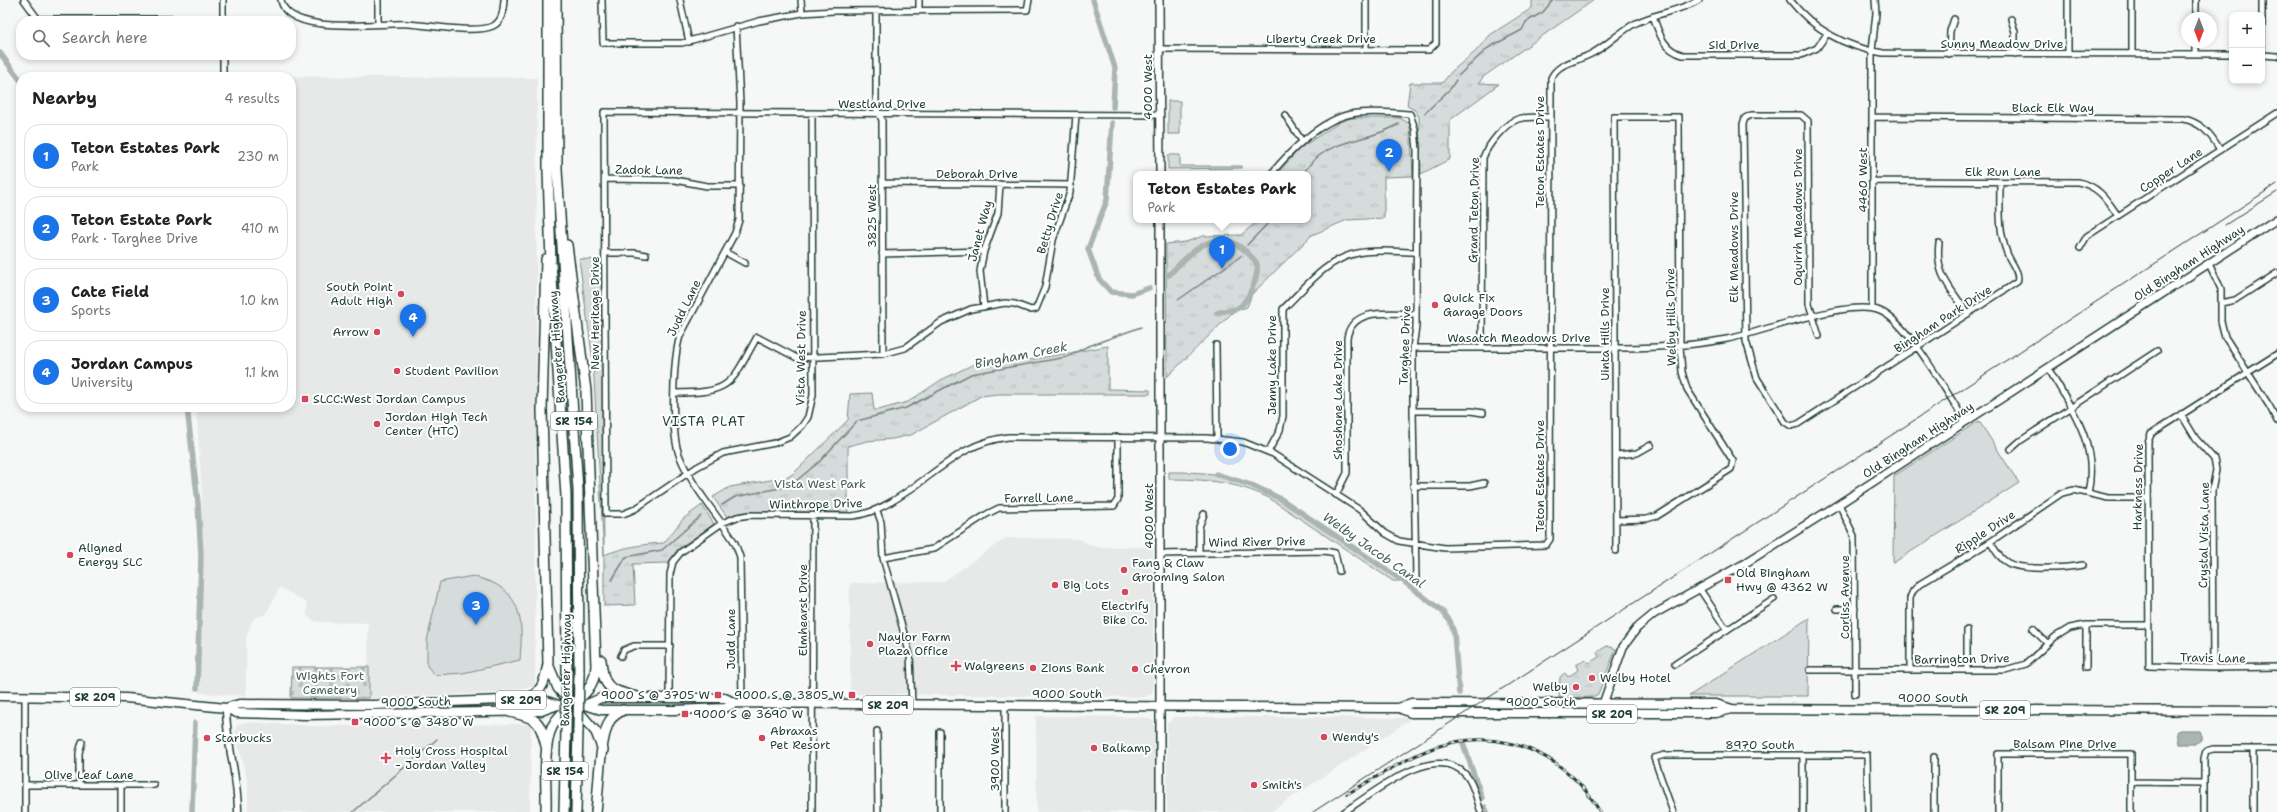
<!DOCTYPE html>
<meta charset="utf-8">
<style>
:root{--surface:#fff;--page:#f6f6f6;--text:#222;--muted:#767676;--line:#e0e0e0;--accent:#1a73e8}
body{margin:0;font-family:"Shantell Sans",sans-serif;background:var(--page);color:var(--text)}
.controls{position:absolute;right:12px;top:12px;display:grid;overflow:hidden;border-radius:8px;box-shadow:0 2px 6px #0003}
.controls button{width:36px;height:36px;display:grid;place-items:center;padding:0;border:0;border-bottom:1px solid var(--line);background:var(--surface);color:var(--text);font:20px sans-serif}
.compass{position:absolute;left:2181px;top:12px;width:36px;height:36px;border-radius:50%;background:var(--surface);box-shadow:0 2px 6px #0003;rotate:180deg}
.you{position:absolute;left:1230px;top:449px;width:14px;height:14px;margin:-10px;border:3px solid #fff;border-radius:50%;background:#1a73e8;box-shadow:0 0 0 6px #1a73e833}
.badge{display:grid;place-items:center;width:26px;height:26px;border-radius:50%;background:var(--accent);color:#fff;font-size:13px;font-weight:700}
.pin{position:absolute;translate:-50% -33px;filter:drop-shadow(0 1px 2px #0008)}
.pin::after{content:'';position:absolute;top:21px;width:14px;height:12px;background:inherit;clip-path:polygon(0 0,100% 0,50% 100%)}
.popup{position:absolute;left:1133px;top:171px;width:178px;height:52px;box-sizing:border-box;display:grid;place-content:center;border-radius:8px;background:var(--surface);filter:drop-shadow(0 1px 3px #0005);font-size:13px;white-space:nowrap;color:var(--muted)}
.popup b{font-size:15px;color:var(--text)}
.popup::after{content:'';position:absolute;left:50%;top:100%;margin-left:-8px;border:8px solid transparent;border-top-color:var(--surface)}
.list{margin:0;padding:0;list-style:none}
h2{display:flex;justify-content:space-between;align-items:center;height:52px;margin:0;padding:0 16px;font-size:17px}
h2 small{font-size:13px;font-weight:400;color:var(--muted)}
.list li{display:grid;grid-template-columns:26px 1fr auto;gap:12px;align-items:center;box-sizing:border-box;height:64px;margin:0 8px 8px;padding:0 8px;border:1px solid var(--line);border-radius:16px}
.list b{display:block;font-size:15px;white-space:nowrap}
.list p{margin:0;font-size:13px;white-space:nowrap;color:var(--muted)}
.list em{font-size:13px;font-style:normal;color:var(--muted)}
.icon{flex:none;width:22px;height:22px;fill:none;stroke:currentColor;stroke-width:2;stroke-linecap:round;stroke-linejoin:round}
.map{position:relative;flex:none;width:2277px;height:812px;overflow:hidden}
.search{position:absolute;background:var(--surface);box-shadow:0 2px 6px #0003;left:16px;top:16px;width:280px;height:44px;display:flex;align-items:center;gap:10px;box-sizing:border-box;padding:0 14px;border-radius:16px;color:var(--muted);font-size:15px}
.panel{position:absolute;background:var(--surface);box-shadow:0 2px 6px #0003;left:16px;top:72px;width:280px;height:340px;border-radius:16px}
.map>svg:first-child{display:block}
</style>
<div class="map">
<svg width="2277" height="812" viewBox="0 0 2277 812">
<defs>
<pattern id="cemetery-stones" width="16" height="16" patternUnits="userSpaceOnUse"><rect width="16" height="16" fill="#d6dcdb"/><path d="M2 7V4a2 2 0 0 1 4 0v3zM10 15v-3a2 2 0 0 1 4 0v3z" fill="#b7bebd"/></pattern>
<pattern id="park-tufts" width="24" height="20" patternUnits="userSpaceOnUse"><rect width="24" height="20" fill="#d6dcdb"/><path d="M3 7l-1-3M5 7V3M7 7l1-3M15 17l-1-3M17 17v-4M19 17l1-3" fill="none" stroke="#b7bebd"/></pattern>
</defs>
<rect width="100%" height="100%" fill="#f6f7f7"/>
<filter id="ink" filterUnits="userSpaceOnUse"><feTurbulence type="fractalNoise" baseFrequency=".025" numOctaves="2"/><feDisplacementMap in="SourceGraphic" scale="8" xChannelSelector="R" yChannelSelector="G"/><feConvolveMatrix kernelMatrix="1 2 1 2 8 2 1 2 1" color-interpolation-filters="sRGB"/></filter>
<g filter="url(#ink)">
<path fill="#e6e9e8" d="M226,76L537,78L535,686L493,693L369,698L368,623L317,622L307,616V603L280,587L266,614L253,619L246,637V696L199,693L202,492L196,407H291V77Z
M1006,538L1079,539L1095,547H1153V689L1151,694L1144,697L850,694V583L943,582Z
M1036,716L1143,717L1152,720L1155,726V812H1037Z
M1174,717H1291L1408,718V721L1270,812H1167V724Z
M244,722L317,726L531,724L530,812H248V784L235,731L237,725Z"/>
<path fill="#d6dcdb" stroke="#7a8c88" d="M1168,101H1180V134H1168Z
M1168,155H1180V166H1242V168L1168,169Z
M579,259L602,260L604,555L593,361Z
M1979,421L2019,483L1893,563L1894,476Z
M1169,472C1212,472 1232,474 1272,492L1405,581H1393L1269,498C1236,482 1205,479 1169,479Z
M473,576C481,579 490,581 497,585C525,601 522,632 520,660L463,673L435,675L427,666V641L440,582Z
M1809,618L1808,696H1689Z"/>
<path fill="url(#cemetery-stones)" stroke="#7a8c88" d="M292,667H369V698H291Z"/>
<path fill="url(#park-tufts)" stroke="#7a8c88" d="M1532,0H1594L1483,77L1479,83L1499,84L1450,120V159L1421,174L1419,117L1415,110L1407,106L1410,83H1442L1452,71L1475,52L1490,35L1532,8Z
M1351,118H1400L1410,124L1413,176L1384,177V218L1347,220L1312,235L1252,294L1247,307L1233,312L1167,377L1166,244L1186,242L1203,236L1241,235L1259,220H1308V174H1277L1300,148L1340,122Z
M1108,346V389L1150,390V394H998L981,396L911,435L892,439L867,441L848,446V512H747L727,517L713,497L730,487L788,477L794,473L848,420L850,394L872,393L874,410H878L908,402L941,380L972,365L1029,360Z
M702,505L714,524L678,549L668,563L633,564L635,605L604,606V555C624,547 643,544 664,543L683,519Z
M1607,646L1616,649L1598,694L1593,697L1559,698L1560,677L1565,673L1568,677L1578,670L1576,665L1585,660L1589,663L1599,657L1597,652Z"/>
<path fill="#aab5b1" stroke="#72857f" d="M2179,730H2197L2201,732V740L2195,744H2179L2177,732Z"/>
<g fill="none" stroke-linecap="round" stroke-linejoin="round">
<path stroke="#72857f" stroke-width="1.5" d="M1459,75L1488,48L1522,30L1526,22L1543,12L1553,0
M1425,113L1450,89L1456,80
M1303,174C1325,136 1367,144 1399,124
M1247,245L1271,220
M1178,300L1241,256
M722,505L735,497L790,486L819,462L857,421L906,408L971,374L1067,357L1086,347L1141,327
M612,580L626,557L662,550L701,516
M353,812L437,739"/>
<path stroke="#aab5b1" stroke-width="5.5" d="M1093,0L1115,68L1113,107
M0,53L21,81
M1112,123L1107,200L1088,249L1099,279L1111,292L1132,294L1149,288
M1169,275C1198,244 1223,221 1256,262C1261,273 1248,302 1238,308C1232,311 1224,310 1217,313
M187,407L198,503L201,556L197,688
M1216,474L1251,485L1281,499L1402,580L1442,611L1450,621L1454,633L1459,693
M1463,743L1482,798
M1485,807L1487,812
M192,812L195,723"/>
<defs>
<path id="minor" d="M24,0L38,19H223
M223,0V21
M281,0C287,37 382,22 408,24C428,25 476,34 493,26C503,21 503,10 504,0
M602,0L603,43H682L759,21L802,13L834,11L1027,10L1029,0
M680,0L689,42
M801,0L802,13
M919,0V11
M1366,0V49
M1790,0C1814,30 1845,47 1883,53L2232,54
M876,11V108L882,120L883,354
M1653,16C1659,33 1663,50 1683,55H1801L1817,48L1827,34
M2196,18V0
M2011,19L2015,32V54
M378,24V0
M736,26L740,103L739,220L735,233L680,336C673,359 670,435 680,457C692,487 718,515 735,543L740,557L742,703
M1159,49L1429,50L1436,43V0
M1949,54L1950,31L1954,19
M2068,54V0
M2132,54V0
M2196,54V42
M2262,55V0
M2262,55L2277,56
M223,77V55
M812,115L813,395L808,417L802,426L790,437L775,443L723,453L697,467L635,509L623,514H606L604,112L1160,115
M1285,115L1302,141
M1872,117L2183,119C2201,122 2211,134 2220,150
M1271,174C1290,151 1321,120 1351,114C1369,110 1392,113 1410,114L1415,129L1417,150L1416,327L1413,348V411L1416,578
M605,179L675,180L707,186H740
M1873,181L2078,182C2099,186 2107,200 2118,216
M882,183L1071,185
M1939,243C1935,276 1951,288 1968,314
M2080,248L2087,236L2277,113
M725,252L745,263
M605,253H635L646,255
M882,254L984,251
M2209,264L2221,289V321L2225,337L2270,407L2277,421
M2221,303L2235,300L2277,273
M984,307L980,271L984,251L998,213L1000,184
M1872,308V51L1876,13L1875,0
M1819,336L1809,304L1808,121L1801,115H1751L1745,118L1743,124L1746,341L1757,378L1785,422L1791,426L1798,424L2017,282C2021,273 2010,262 2007,253C1998,231 2000,205 2000,182
M1216,345L1217,438
M1413,348C1467,348 1520,348 1574,348C1625,348 1676,349 1727,339C1764,332 1849,298 1880,311C1909,323 1947,394 1966,422
M1482,348L1483,158C1487,146 1505,123 1518,119C1528,116 1539,117 1550,117
M2277,354L2151,434L2148,442L2149,666L2213,668L2277,667
M2048,368C2071,407 2099,445 2088,493
M675,393C732,393 731,384 757,337L797,358L883,354L905,348L941,322L971,309L1005,303L1015,304L1031,310L1036,309L1045,287L1053,240L1070,192L1076,115
M1413,411H1471L1483,413
M2181,414L2196,439L2214,459L2216,470L2212,491L2213,668
M2011,449L2020,441L2157,351
M1268,452L1280,430L1283,416V309C1305,288 1326,259 1358,253C1377,249 1397,252 1416,252
M1616,455L1637,453L1651,445
M1413,486H1470L1484,483
M1336,495L1347,473V338C1352,306 1392,314 1416,314
M1839,504L1854,536L1855,694
M877,511L881,522L883,558L910,655L912,705
M1616,520L1646,519L1657,516L1731,469L1733,461L1687,389L1682,372L1680,346L1679,117H1614L1616,551
M1990,542C1995,550 2000,559 2008,563C2023,571 2067,568 2083,565
M1199,553V527L1204,514
M1160,554L1325,551L1335,553L1339,571
M883,558L933,549L987,514L999,508L1114,506L1118,499V437
M1699,588L1727,630
M1837,609H1855
M2086,625V667
M2033,629L2047,643
M621,656L624,650L634,646H670
M1675,664L1774,599
M1810,670H2005L2026,664L2055,637L2070,628L2086,625H2148
M1910,670V598L1913,591L1920,584L1990,542L2062,493L2074,490L2108,498H2148
M1967,670V630
M25,696V812
M669,697L670,574L673,562L681,552L722,523L737,517L749,515L852,516C891,513 932,469 967,450C980,443 994,439 1008,437L1207,438L1243,442L1273,454L1360,510L1385,533L1399,541L1445,548L1546,545L1550,539L1551,78C1559,62 1576,62 1591,54C1607,46 1620,31 1636,23C1657,13 1680,11 1699,0
M1005,706V812
M877,731L878,812
M940,732V812
M1803,756V812
M1934,757V812
M2131,782L2204,783
M25,785H154
M79,785V753L82,742
M121,785V812
M812,812L813,515
M1344,812C1372,794 1435,740 1466,775C1474,784 1477,801 1481,812
M1673,812L1654,758L1665,755H1867L1868,812
M1998,812V754H2131V812
M2204,812V758L2206,751L2213,749H2277
M2253,812V749"/>
<path id="tertiary" d="M226,708C226,744 238,776 238,812"/>
<path id="secondary" d="M1159,0L1160,174
M1603,704L1623,647L1637,628L1654,614L1747,562L1839,504L2277,219
M1160,812V220"/>
<path id="primary" d="M0,696L126,698L226,708L237,713L306,715L541,711L558,705H585L601,710H674L725,708L735,703L1381,708H1399L1411,703L1716,704L1732,709L2277,711
M585,705L601,698H725L735,703
M226,708L239,704L373,705L528,699H541L558,705
M1399,708L1411,713H1716L1732,709"/>
<path id="motorway" d="M548,0V171L551,263L566,496L567,673
M556,0L557,170L578,490L579,673
M601,660C603,689 610,690 637,697
M548,664L558,688L596,732L603,750
M528,699C543,691 545,680 548,664L542,409L546,259
M510,712C536,718 540,719 546,746
M546,812C547,789 542,747 552,727C564,703 594,700 596,666L586,391L567,245
M564,812L566,730
M576,812L578,730
M596,812C599,788 599,743 609,722C612,716 618,713 623,710"/>
</defs>
<use href="#minor" stroke="#1f3d34" stroke-width="8"/>
<use href="#tertiary" stroke="#1f3d34" stroke-width="9"/>
<use href="#secondary" stroke="#1f3d34" stroke-width="10"/>
<use href="#primary" stroke="#1f3d34" stroke-width="11"/>
<use href="#motorway" stroke="#1f3d34" stroke-width="12"/>
<use href="#minor" stroke="#fff" stroke-width="5"/>
<use href="#tertiary" stroke="#fff" stroke-width="6"/>
<use href="#secondary" stroke="#fff" stroke-width="7"/>
<use href="#primary" stroke="#fff" stroke-width="8"/>
<use href="#motorway" stroke="#fff" stroke-width="9"/>
<path stroke="#1f3d34" stroke-width="1" d="M2225,225L2277,192
M1313,812L2277,184"/>
<defs>
<path id="rail" d="M1347,794C1376,778 1405,758 1436,747C1499,725 1568,754 1600,812"/>
</defs>
<use href="#rail" stroke="#1f3d34" stroke-width="3"/>
<use href="#rail" stroke="#fff" stroke-width="1.5" stroke-dasharray="4.5" stroke-linecap="butt"/>
<defs>
<path id="motorway-bridge" d="M566,730L567,673
M578,730L579,673"/>
</defs>
<use href="#motorway-bridge" stroke="#1f3d34" stroke-width="12" stroke-linecap="butt"/>
<use href="#motorway-bridge" stroke="#fff" stroke-width="9"/>
</g>
</g>
<g fill="#d1495b" stroke="#fff" stroke-width="1.5">
<circle cx="401" cy="294" r="4"/>
<circle cx="1435" cy="305" r="4"/>
<circle cx="377" cy="332" r="4"/>
<circle cx="397" cy="371" r="4"/>
<rect x="301" y="395" width="8" height="8" rx="2"/>
<circle cx="377" cy="424" r="4"/>
<circle cx="70" cy="555" r="4"/>
<circle cx="1124" cy="570" r="4"/>
<rect x="1724" y="576" width="8" height="8" rx="2"/>
<circle cx="1055" cy="585" r="4"/>
<circle cx="1125" cy="592" r="4"/>
<circle cx="870" cy="644" r="4"/>
<path d="M954 660h4v4h4v4h-4v4h-4v-4h-4v-4h4z"/>
<circle cx="1033" cy="668" r="4"/>
<circle cx="1135" cy="669" r="4"/>
<circle cx="1592" cy="678" r="4"/>
<circle cx="1576" cy="687" r="4"/>
<rect x="714" y="691" width="8" height="8" rx="2"/>
<rect x="848" y="691" width="8" height="8" rx="2"/>
<rect x="681" y="710" width="8" height="8" rx="2"/>
<rect x="351" y="718" width="8" height="8" rx="2"/>
<circle cx="1324" cy="737" r="4"/>
<circle cx="207" cy="738" r="4"/>
<circle cx="762" cy="738" r="4"/>
<circle cx="1094" cy="748" r="4"/>
<path d="M384 752h4v4h4v4h-4v4h-4v-4h-4v-4h4z"/>
<circle cx="1254" cy="785" r="4"/>
</g>
<g text-anchor="middle" dominant-baseline="central" stroke-width="4" stroke-linejoin="round" paint-order="stroke">
<g fill="#fff" stroke="#627771" stroke-width="1">
<rect x="551" y="412" width="46" height="18" rx="3"/>
<rect x="70" y="688" width="50" height="18" rx="3"/>
<rect x="496" y="691" width="50" height="18" rx="3"/>
<rect x="863" y="696" width="50" height="18" rx="3"/>
<rect x="1980" y="701" width="50" height="18" rx="3"/>
<rect x="1587" y="705" width="50" height="18" rx="3"/>
<rect x="542" y="762" width="46" height="18" rx="3"/>
</g>
<g font-size="11" font-weight="bold" fill="#1f3d34">
<text x="574" y="421">SR 154</text>
<text x="95" y="697">SR 209</text>
<text x="521" y="700">SR 209</text>
<text x="888" y="705">SR 209</text>
<text x="2005" y="710">SR 209</text>
<text x="1612" y="714">SR 209</text>
<text x="565" y="771">SR 154</text>
</g>
<g font-size="12" fill="#1f3d34" stroke="#fff">
<text x="1321" y="39">Liberty Creek Drive</text>
<text x="2002" y="44">Sunny Meadow Drive</text>
<text x="1734" y="45">Sid Drive</text>
<text transform="translate(1148 87) rotate(-90)">4000 West</text>
<text x="882" y="104">Westland Drive</text>
<text x="2053" y="108">Black Elk Way</text>
<text transform="translate(1540 152) rotate(-90)">Teton Estates Drive</text>
<text transform="translate(649 170) rotate(1)">Zadok Lane</text>
<text transform="translate(2171 170) rotate(-33)">Copper Lane</text>
<text x="2003" y="172">Elk Run Lane</text>
<text x="977" y="174">Deborah Drive</text>
<text transform="translate(1863 180) rotate(-90)">4460 West</text>
<text transform="translate(1474 210) rotate(-89)">Grand Teton Drive</text>
<text transform="translate(872 216) rotate(-90)">3825 West</text>
<text transform="translate(1798 217) rotate(-90)">Oquirrh Meadows Drive</text>
<text transform="translate(1050 223) rotate(-73)">Betty Drive</text>
<text transform="translate(980 231) rotate(-75)">Janet Way</text>
<text transform="translate(1734 247) rotate(-90)">Elk Meadows Drive</text>
<text transform="translate(2189 263) rotate(-33)">Old Bingham Highway</text>
<text transform="translate(684 308) rotate(-64)">Judd Lane</text>
<text transform="translate(595 313) rotate(-90)">New Heritage Drive</text>
<text transform="translate(1671 317) rotate(-91)">Welby Hills Drive</text>
<text transform="translate(1943 319) rotate(-33)">Bingham Park Drive</text>
<text transform="translate(1605 334) rotate(-90)">Uinta Hills Drive</text>
<text x="1519" y="338">Wasatch Meadows Drive</text>
<text transform="translate(1405 345) rotate(-88)">Targhee Drive</text>
<text transform="translate(557 347) rotate(-94)">Bangerter Highway</text>
<text transform="translate(801 358) rotate(-89)">Vista West Drive</text>
<text transform="translate(1272 365) rotate(-90)">Jenny Lake Drive</text>
<text transform="translate(1338 400) rotate(-90)">Shoshone Lake Drive</text>
<text transform="translate(1918 440) rotate(-33)">Old Bingham Highway</text>
<text transform="translate(1540 476) rotate(-90)">Teton Estates Drive</text>
<text transform="translate(2138 487) rotate(-89)">Harkness Drive</text>
<text transform="translate(1039 498) rotate(-1)">Farrell Lane</text>
<text transform="translate(816 504) rotate(-1)">Winthrope Drive</text>
<text transform="translate(1149 516) rotate(-90)">4000 West</text>
<text transform="translate(1985 532) rotate(-33)">Ripple Drive</text>
<text transform="translate(2204 535) rotate(-89)">Crystal Vista Lane</text>
<text transform="translate(1257 542) rotate(-1)">Wind River Drive</text>
<text transform="translate(1845 597) rotate(-90)">Corliss Avenue</text>
<text transform="translate(803 610) rotate(-90)">Elmhearst Drive</text>
<text transform="translate(731 639) rotate(-90)">Judd Lane</text>
<text transform="translate(2213 658) rotate(1)">Travis Lane</text>
<text transform="translate(1962 659) rotate(-1)">Barrington Drive</text>
<text transform="translate(566 670) rotate(-89)">Bangerter Highway</text>
<text x="1067" y="694">9000 South</text>
<text x="1933" y="698">9000 South</text>
<text transform="translate(416 702) rotate(-1)">9000 South</text>
<text x="1541" y="702">9000 South</text>
<text x="2065" y="744">Balsam Pine Drive</text>
<text x="1760" y="745">8970 South</text>
<text transform="translate(995 759) rotate(-90)">3900 West</text>
<text x="89" y="775">Olive Leaf Lane</text>
</g>
<g font-size="12" fill="#1f3d34" stroke="#fff" text-anchor="start">
<text x="393" y="287" text-anchor="end">South Point<tspan x="393" dy="14">Adult High</tspan></text>
<text x="1443" y="298">Quick Fix<tspan x="1443" dy="14">Garage Doors</tspan></text>
<text x="369" y="332" text-anchor="end">Arrow</text>
<text x="405" y="371">Student Pavilion</text>
<text x="313" y="399">SLCC:West Jordan Campus</text>
<text x="385" y="417">Jordan High Tech<tspan x="385" dy="14">Center (HTC)</tspan></text>
<text x="78" y="548">Aligned<tspan x="78" dy="14">Energy SLC</tspan></text>
<text x="1132" y="563">Fang &amp; Claw<tspan x="1132" dy="14">Grooming Salon</tspan></text>
<text x="1736" y="573">Old Bingham<tspan x="1736" dy="14">Hwy @ 4362 W</tspan></text>
<text x="1063" y="585">Big Lots</text>
<text x="1125" y="606" text-anchor="middle">Electrify<tspan x="1125" dy="14">Bike Co.</tspan></text>
<text x="878" y="637">Naylor Farm<tspan x="878" dy="14">Plaza Office</tspan></text>
<text x="964" y="666">Walgreens</text>
<text x="1041" y="668">Zions Bank</text>
<text x="1143" y="669">Chevron</text>
<text x="1600" y="678">Welby Hotel</text>
<text x="1568" y="687" text-anchor="end">Welby</text>
<text x="710" y="695" text-anchor="end">9000 S @ 3705 W</text>
<text x="844" y="695" text-anchor="end">9000 S @ 3805 W</text>
<text x="693" y="714">9000 S @ 3690 W</text>
<text x="363" y="722">9000 S @ 3480 W</text>
<text x="770" y="731">Abraxas<tspan x="770" dy="14">Pet Resort</tspan></text>
<text x="1332" y="737">Wendy's</text>
<text x="215" y="738">Starbucks</text>
<text x="1102" y="748">Balkamp</text>
<text x="395" y="751">Holy Cross Hospital<tspan x="395" dy="14">- Jordan Valley</tspan></text>
<text x="1262" y="785">Smith's</text>
</g>
<g font-size="12" fill="#445d55" stroke="#fff">
<text x="820" y="484">Vista West Park</text>
<text x="330" y="676">Wights Fort<tspan x="330" dy="14">Cemetery</tspan></text>
</g>
<g font-size="13" font-style="italic" fill="#49615a" stroke="#fff">
<text transform="translate(1021 355) rotate(-11)">Bingham Creek</text>
<text transform="translate(1374 550) rotate(35)">Welby Jacob Canal</text>
</g>
<g font-size="13" letter-spacing="1" fill="#1f3d34" stroke="#fff">
<text x="704" y="421">VISTA PLAT</text>
</g>
</g>
</svg>
<div class="controls">
<button>+</button>
<button>−</button>
</div>
<svg class="compass" viewBox="-18 -18 36 36"><path d="M0-13l5 13h-10z" fill="#e53935"/><path d="M0 13l5-13h-10z" fill="#767676"/></svg>
<div class="you"></div>
<div class="pin badge" style="left:1222px;top:269px">1</div>
<div class="popup"><b>Teton Estates Park</b>Park</div>
<div class="pin badge" style="left:1389px;top:172px">2</div>
<div class="pin badge" style="left:476px;top:625px">3</div>
<div class="pin badge" style="left:413px;top:337px">4</div>
<div class="search"><svg class="icon" aria-label="search" viewBox="0 0 24 24"><circle cx="10" cy="10" r="6"/><path d="M15 15l6 6"/></svg>Search here</div>
<section class="panel">
<h2>Nearby<small>4 results</small></h2>
<ul class="list">
<li><span class="badge">1</span><div><b>Teton Estates Park</b><p>Park</p></div><em>230 m</em></li>
<li><span class="badge">2</span><div><b>Teton Estate Park</b><p>Park · Targhee Drive</p></div><em>410 m</em></li>
<li><span class="badge">3</span><div><b>Cate Field</b><p>Sports</p></div><em>1.0 km</em></li>
<li><span class="badge">4</span><div><b>Jordan Campus</b><p>University</p></div><em>1.1 km</em></li>
</ul>
</section>
</div>
